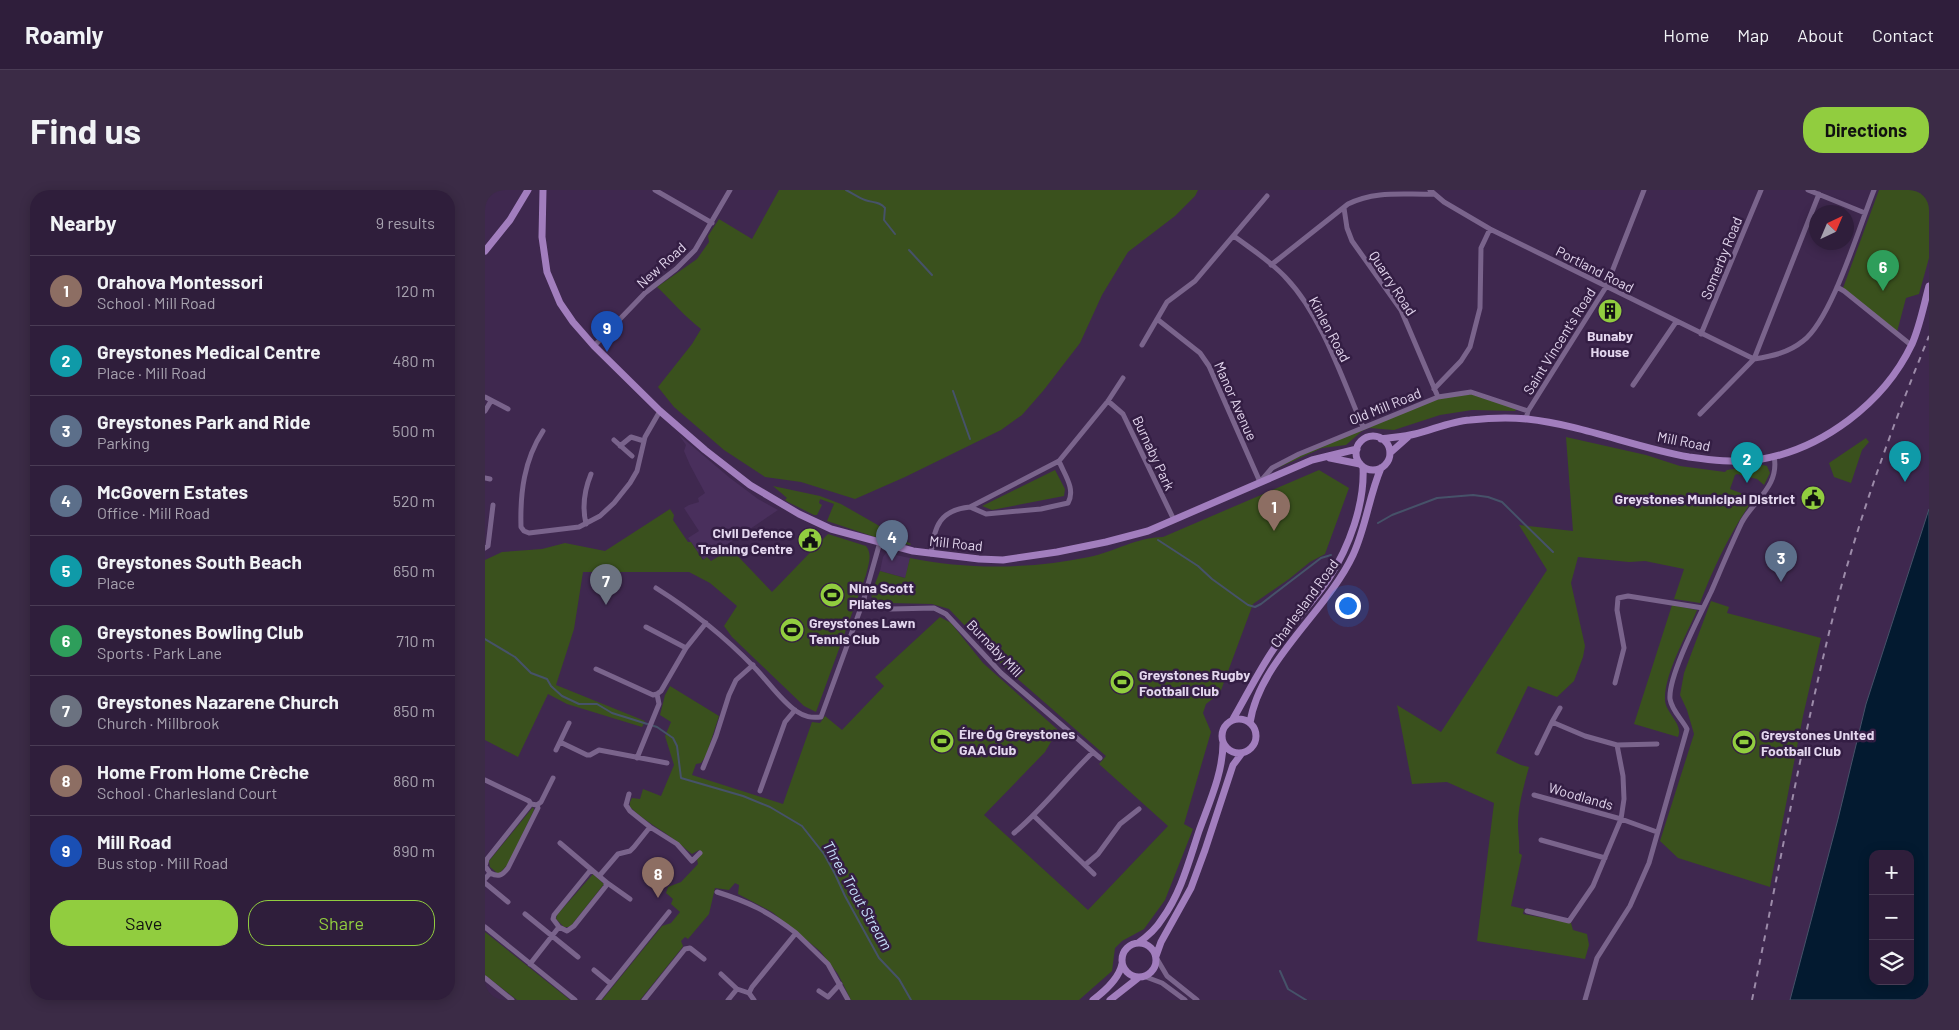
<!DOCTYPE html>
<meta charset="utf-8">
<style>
:root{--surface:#2f1e3b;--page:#3b2b46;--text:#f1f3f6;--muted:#a7a2af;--line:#4a3c55;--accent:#91cd3f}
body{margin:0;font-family:Barlow,sans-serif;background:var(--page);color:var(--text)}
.controls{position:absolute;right:15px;bottom:15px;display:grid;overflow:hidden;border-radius:10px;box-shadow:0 2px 12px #0003}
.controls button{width:45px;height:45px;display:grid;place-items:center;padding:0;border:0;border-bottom:1px solid var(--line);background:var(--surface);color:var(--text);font:25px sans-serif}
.compass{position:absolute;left:1324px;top:15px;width:45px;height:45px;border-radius:50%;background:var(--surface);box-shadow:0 2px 12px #0003;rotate:44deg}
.you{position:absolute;left:862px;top:415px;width:18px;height:18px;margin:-12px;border:4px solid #fff;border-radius:50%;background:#1a73e8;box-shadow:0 0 0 8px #1a73e833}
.badge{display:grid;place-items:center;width:32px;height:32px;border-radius:50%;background:var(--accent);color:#fff;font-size:16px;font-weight:700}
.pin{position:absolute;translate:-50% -41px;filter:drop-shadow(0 1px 2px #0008)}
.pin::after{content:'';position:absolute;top:26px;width:18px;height:15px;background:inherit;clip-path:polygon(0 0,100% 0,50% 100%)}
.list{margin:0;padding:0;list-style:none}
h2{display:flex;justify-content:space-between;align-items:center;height:65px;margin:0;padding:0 20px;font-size:21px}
h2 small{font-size:16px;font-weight:400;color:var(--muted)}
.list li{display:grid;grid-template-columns:32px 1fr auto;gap:15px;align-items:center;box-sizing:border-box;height:70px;padding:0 20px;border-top:1px solid var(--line)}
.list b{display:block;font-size:19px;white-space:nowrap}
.list p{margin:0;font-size:16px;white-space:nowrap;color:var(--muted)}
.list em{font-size:16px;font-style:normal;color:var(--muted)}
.actions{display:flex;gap:10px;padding:15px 20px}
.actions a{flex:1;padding:11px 0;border:1px solid var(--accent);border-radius:20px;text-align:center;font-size:18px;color:var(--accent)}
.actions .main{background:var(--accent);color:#111}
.icon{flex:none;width:28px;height:28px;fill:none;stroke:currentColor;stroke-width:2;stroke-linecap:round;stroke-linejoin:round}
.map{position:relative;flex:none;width:1444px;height:810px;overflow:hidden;border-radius:20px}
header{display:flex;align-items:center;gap:30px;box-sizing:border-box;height:70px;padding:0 25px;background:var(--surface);border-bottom:1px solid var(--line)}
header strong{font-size:24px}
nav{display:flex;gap:28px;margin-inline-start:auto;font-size:18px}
.intro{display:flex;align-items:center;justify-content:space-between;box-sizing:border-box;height:120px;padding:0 30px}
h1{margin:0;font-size:35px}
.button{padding:12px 22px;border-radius:20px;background:var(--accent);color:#111;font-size:18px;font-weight:700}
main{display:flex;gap:30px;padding:0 30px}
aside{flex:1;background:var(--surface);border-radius:20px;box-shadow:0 2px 12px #0003}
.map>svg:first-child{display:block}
</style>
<header>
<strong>Roamly</strong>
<nav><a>Home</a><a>Map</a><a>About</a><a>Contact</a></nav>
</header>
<div class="intro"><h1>Find us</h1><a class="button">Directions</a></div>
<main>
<aside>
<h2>Nearby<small>9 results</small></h2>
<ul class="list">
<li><span class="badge" style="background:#8d6e63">1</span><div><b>Orahova Montessori</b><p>School · Mill Road</p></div><em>120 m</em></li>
<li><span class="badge" style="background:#0f9aa8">2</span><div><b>Greystones Medical Centre</b><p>Place · Mill Road</p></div><em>480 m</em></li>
<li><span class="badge" style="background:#5c6f8a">3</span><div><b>Greystones Park and Ride</b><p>Parking</p></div><em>500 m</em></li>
<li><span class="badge" style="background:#5c6f8a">4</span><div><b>McGovern Estates</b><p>Office · Mill Road</p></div><em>520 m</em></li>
<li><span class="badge" style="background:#0f9aa8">5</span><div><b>Greystones South Beach</b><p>Place</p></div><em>650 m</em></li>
<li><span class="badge" style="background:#2e9e5b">6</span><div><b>Greystones Bowling Club</b><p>Sports · Park Lane</p></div><em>710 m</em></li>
<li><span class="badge" style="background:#6b7280">7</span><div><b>Greystones Nazarene Church</b><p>Church · Millbrook</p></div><em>850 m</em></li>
<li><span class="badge" style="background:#8d6e63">8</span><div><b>Home From Home Crèche</b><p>School · Charlesland Court</p></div><em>860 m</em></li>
<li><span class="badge" style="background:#1a4fb4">9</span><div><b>Mill Road</b><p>Bus stop · Mill Road</p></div><em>890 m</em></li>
</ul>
<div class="actions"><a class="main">Save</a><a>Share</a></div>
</aside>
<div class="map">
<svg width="1444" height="810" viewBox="0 0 1444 810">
<rect width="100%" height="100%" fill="#3f284f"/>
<path fill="#492f5c" d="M194,245L245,288L273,309L293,320L219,370L203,348L214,341L199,318L204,315L214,312L213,308L220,303L205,275L199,261L201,255Z
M401,363L425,368L421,388L395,381L398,367Z"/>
<path fill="#3a511d" d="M294,0H713L710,6L690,26L643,62L617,105L595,153L558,201L537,225L516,240L420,287L370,309L316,292L280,287L239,260L189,217L173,197L207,154L216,139C200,127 187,111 172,97L212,69L224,52L223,46L234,29L267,49Z
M1394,0H1444V68L1434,104L1421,108L1412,142L1358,98Z
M986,204L1032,219L1030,221L987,220L955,225L909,240L884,238L877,241L861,255L837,258L795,277L794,276L811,266L947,211L966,206Z
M1081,247L1161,265L1195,276L1240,282L1242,280L1278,275L1282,276L1285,283L1279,295L1272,289L1252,284L1250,285L1245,299L1269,308C1246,341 1229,376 1215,413L1189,409L1199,379L1160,371L1144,372L1093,367L1086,393L1100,456L1098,467L1089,491L1072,507L1043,496L1011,563L1036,575L1044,577C1039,595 1033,616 1033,635C1033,645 1035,653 1034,663L1037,665L1026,716L1039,719L1038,724L1086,733L1088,740L1102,744L1104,755L1100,769L992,751L1009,613L962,592L927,594L912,515L956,542L1062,380L1034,335L1088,341Z
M1381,248L1384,252L1377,260L1366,293L1349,287L1344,273Z
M570,280L580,299L579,306L507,320L497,316Z
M834,280L864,298L840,364L825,372L804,389L768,414L735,503L721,514L718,523L726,542L699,634L708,639L680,710L659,739L637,751L630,758L627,781L594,810H366L353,784L335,761L287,722L253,704L254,695L250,693L244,700L230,698L224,724L203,749L200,747L196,751L198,756L196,759L155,810H117L177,736L186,733L195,722L186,714L188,709L181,703L183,697L196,692L213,674L212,669L217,663L214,660L207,664C201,660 197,655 191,651C176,639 159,631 145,617V612L147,608L155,609L158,599L176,606L189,575L180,546L186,532L175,525L180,505L185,496L234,526L221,566L216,573L211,574L207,585L298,614L327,532L335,533L340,526L357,540L399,496L390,487L455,427L466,433L498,473L573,540L560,562L499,625L603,720L683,636L614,574L621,566L519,477L464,419L447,414L404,413L387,408L386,404L395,381L420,388L425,368C483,380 547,379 604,367C629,362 652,347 678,347Z
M288,296L335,306L356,314L426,354L425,355L393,348L342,331L349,314L335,309L334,313L337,315L332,325H329L303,312L300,310L302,308Z
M185,319L189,325L188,330L203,352H206L218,370L222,367L226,371L246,359L287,402L343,344L381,356C388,365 383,375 381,385L331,522L319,516L247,447L239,436L252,416L225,393L204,382H98L89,439L71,495L160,531L157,537L82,514L63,504L33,567L0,550V370L17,362L57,359L80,353L120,361Z
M1226,411L1244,417L1242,423L1336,448L1318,526L1285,697L1193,668L1175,651L1209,544L1202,520L1195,505L1199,483Z
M1187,415L1212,420C1202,444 1180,483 1180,508C1179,523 1199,533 1193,547L1149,534Z
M48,617L49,620L23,674L15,683H12L5,677L4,671Z
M108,684L119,694L85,737H79L71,729L72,725Z
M0,742L85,810H32L0,785Z"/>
<path fill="#031a30" stroke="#465269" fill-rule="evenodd" d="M1444,319V810H1305L1353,629L1381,514ZM1388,664H1425V791H1388Z"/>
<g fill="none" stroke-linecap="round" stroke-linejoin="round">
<path stroke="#465269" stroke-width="2" d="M361,0C367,3 374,8 380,10C388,13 394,11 400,18L399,30L410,44
M424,60L447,85
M468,201L485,249
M893,333L907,325L952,308L988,305L1003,307L1017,312L1068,362
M673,350L713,376L727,389L763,415L770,417L776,414L836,368L846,365
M0,449L30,467L46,483L62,489L66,496L77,506L94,514H112L127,523L172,537L188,548L192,556L196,588L258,606L285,617L317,636L339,664L350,684L360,706L394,768L414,789L426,810
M795,781L803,799L821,810"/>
<path stroke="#7a648c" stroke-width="5" d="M170,0L227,33
M945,0L959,12L1005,39L1269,169
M1323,0L1380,23
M859,18L862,38L867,51L916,120L953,207
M749,46C766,59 787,72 802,89C837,126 858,191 878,237
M786,75L863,14C891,0 919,5 949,4
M1352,97L1359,101L1426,155
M672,129L715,163L724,176L775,292L787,278L814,264L953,207L986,202L1043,221
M1216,144L1276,0
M657,155L682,112L710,91L782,6
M109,156L160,103L191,79L210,60L245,0
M1269,169C1287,166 1303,163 1318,151C1347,129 1374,37 1389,0
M1148,195L1191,132
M949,199L976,171L985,157L995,118L996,58L1005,39
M0,207L23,219
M623,211L638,224L689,330
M0,221L6,211
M1215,224L1269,169L1334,4
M1041,229L1043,221L1121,97L1159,0
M58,241C39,270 35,303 36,337L39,341L44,343L94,337L115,326L129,313L145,293L152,281L160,247L175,221
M129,250L147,266
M135,256L146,247L159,251
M0,288L5,289
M485,317L501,324L556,319L583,313C591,299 579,284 574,271
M101,334C97,317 99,301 106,284
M0,358L3,356L8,315
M446,364C449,336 455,320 485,317L574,271L623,211L638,188
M171,398C206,420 240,447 269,477C282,490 296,511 311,521C320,527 326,528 336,527L378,412L395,352
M378,412L406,419L449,418L461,424L516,483L615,568
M161,437L201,458
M111,479L168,505L172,504L176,501L201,458L221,433
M1130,493L1139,458L1132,420L1133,408L1143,406L1218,418
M1067,532L1075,518
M75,552L102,565H105L114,560L182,573
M71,560L84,533
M1052,563L1067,532L1100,546L1132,555
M152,568L174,514L172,504
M218,578L231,546L244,505L251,490L268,475
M0,590L44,611L46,614
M275,601L300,532L310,520
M144,604L141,615L145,621L165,637
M1049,605L1136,629L1172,642
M52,615L56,612L68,588
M549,626L609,684
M529,643C558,619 580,589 608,562
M1056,650L1120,668
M75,653L108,681
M600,675L613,664L635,634L654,619
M115,685L133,664L145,661L149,657L165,637L192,654L207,671L215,663
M0,689L5,683L0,676L2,669L46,614L52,615L53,618L23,678C17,686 13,687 5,683
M121,692L145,709
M0,693L23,712
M232,702C264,712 284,722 311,743
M1042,721L1084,731L1108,696L1136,629L1139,609L1138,586L1132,555L1172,554
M40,724L93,767
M0,737L90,810
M672,769L682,786L712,810
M45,774L74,737L82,741L89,736L121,696V692L108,681L104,682L69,725L68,729L74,737
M109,780L126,794
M236,784L252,799
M661,787L677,793L700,810
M0,788L27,810
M334,801L343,807L355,794
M264,803L267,797L311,743L343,774L363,810
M113,810L184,722
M159,810L200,759L205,758L219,769
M243,810L252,799L264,803L269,810
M1100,810L1112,768L1145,716L1164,673L1202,539C1197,529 1187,521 1185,509C1183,486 1215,425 1226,402C1236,379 1246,355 1257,332C1269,310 1295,296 1289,266"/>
<path stroke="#a27ebe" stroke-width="7" d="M58,0L57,47L62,82L75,113L88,132L109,156L175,221L220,260L265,295L314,324L346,339L428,361L494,369L518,370L572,362L621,352L663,341L827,270L872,259
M0,61L25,30L43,0
M871 263a17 17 0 1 1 34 0a17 17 0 1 1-34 0Z
M896,249C908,247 918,247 930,244C947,240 967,231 985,230C1003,228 1024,227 1042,229C1097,235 1149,257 1204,267C1226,270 1250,273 1272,270C1337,260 1399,213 1427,154C1435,136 1439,114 1444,96
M905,263L923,247
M845,268L875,274
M737 546a17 17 0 1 1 34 0a17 17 0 1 1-34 0Z
M748,529C762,505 774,480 790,457C807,433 828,412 844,388C864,357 880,314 878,277
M765,533C774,471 842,421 868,365C881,337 884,306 896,278
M637 770a17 17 0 1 1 34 0a17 17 0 1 1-34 0Z
M653,753C663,746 671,739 677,729C696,703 704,671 714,641C724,613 738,583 738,553
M671,766L676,752L706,698L720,660L748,575L757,563
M608,810C620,801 634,789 637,774
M625,810L653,788"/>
<path stroke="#9c8ba9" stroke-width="2" stroke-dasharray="6 6" stroke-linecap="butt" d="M1267,810C1292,689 1314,567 1343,447C1368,344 1404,244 1444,146"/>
</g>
<defs>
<symbol id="building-disc" viewBox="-11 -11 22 22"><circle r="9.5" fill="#91cd3f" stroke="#341e44"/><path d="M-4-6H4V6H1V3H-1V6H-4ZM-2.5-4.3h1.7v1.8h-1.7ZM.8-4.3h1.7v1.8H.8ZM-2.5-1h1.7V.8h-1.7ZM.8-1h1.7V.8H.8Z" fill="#111"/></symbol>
<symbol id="civic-disc" viewBox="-11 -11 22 22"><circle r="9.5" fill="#91cd3f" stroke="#341e44"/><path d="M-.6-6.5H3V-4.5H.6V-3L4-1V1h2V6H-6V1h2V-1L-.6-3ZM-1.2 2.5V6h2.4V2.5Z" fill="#111"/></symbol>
<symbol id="stadium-disc" viewBox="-11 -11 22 22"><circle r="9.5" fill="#91cd3f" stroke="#341e44"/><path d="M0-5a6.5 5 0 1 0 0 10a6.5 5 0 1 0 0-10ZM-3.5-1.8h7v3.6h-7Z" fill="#111"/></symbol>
</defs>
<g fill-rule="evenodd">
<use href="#building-disc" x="1111" y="107" width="28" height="28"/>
<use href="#civic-disc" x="1314" y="294" width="28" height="28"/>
<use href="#civic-disc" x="311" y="336" width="28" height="28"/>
<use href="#stadium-disc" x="333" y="391" width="28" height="28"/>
<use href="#stadium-disc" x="293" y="426" width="28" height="28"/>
<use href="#stadium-disc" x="623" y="478" width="28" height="28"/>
<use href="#stadium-disc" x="443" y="537" width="28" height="28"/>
<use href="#stadium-disc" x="1245" y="538" width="28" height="28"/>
</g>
<g text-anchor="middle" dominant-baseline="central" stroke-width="5" stroke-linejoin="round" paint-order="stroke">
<g font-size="14" fill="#e3d6ee" stroke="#341e44">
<text transform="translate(1236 68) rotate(-68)">Somerby Road</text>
<text transform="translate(176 75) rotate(-42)">New Road</text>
<text transform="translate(1110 79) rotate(27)">Portland Road</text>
<text transform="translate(908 93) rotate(57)">Quarry Road</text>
<text transform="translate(845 139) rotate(62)">Kinlen Road</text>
<text transform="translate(1074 151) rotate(-58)">Saint Vincent's Road</text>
<text transform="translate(751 211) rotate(66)">Manor Avenue</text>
<text transform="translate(900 216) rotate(-22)">Old Mill Road</text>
<text transform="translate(1199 251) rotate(11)">Mill Road</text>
<text transform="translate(669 263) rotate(65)">Burnaby Park</text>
<text transform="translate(471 353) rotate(6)">Mill Road</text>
<text transform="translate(819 413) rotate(-54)">Charlesland Road</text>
<text transform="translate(510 458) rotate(46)">Burnaby Mill</text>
<text transform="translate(1096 606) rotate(16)">Woodlands</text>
</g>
<g font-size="14" font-weight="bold" fill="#e3d6ee" stroke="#341e44" text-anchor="start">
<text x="1125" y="145" text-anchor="middle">Bunaby<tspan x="1125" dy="16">House</tspan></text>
<text x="1310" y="308" text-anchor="end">Greystones Municipal District</text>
<text x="308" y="342" text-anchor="end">Civil Defence<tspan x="308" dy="16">Training Centre</tspan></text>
<text x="364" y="397">Nina Scott<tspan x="364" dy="16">Pilates</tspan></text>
<text x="324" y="432">Greystones Lawn<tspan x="324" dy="16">Tennis Club</tspan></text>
<text x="654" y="484">Greystones Rugby<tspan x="654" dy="16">Football Club</tspan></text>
<text x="474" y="543">Éire Óg Greystones<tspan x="474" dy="16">GAA Club</tspan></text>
<text x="1276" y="544">Greystones United<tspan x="1276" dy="16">Football Club</tspan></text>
</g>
<g font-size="15" font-style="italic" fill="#c7e1fc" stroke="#341e44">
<text transform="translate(373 705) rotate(60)">Three Trout Stream</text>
</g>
</g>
</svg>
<div class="controls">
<button>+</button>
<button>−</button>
<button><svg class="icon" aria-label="layers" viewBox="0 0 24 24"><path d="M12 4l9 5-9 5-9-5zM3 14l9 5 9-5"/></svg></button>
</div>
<svg class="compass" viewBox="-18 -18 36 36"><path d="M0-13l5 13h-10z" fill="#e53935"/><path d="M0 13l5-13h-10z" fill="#a7a2af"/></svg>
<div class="you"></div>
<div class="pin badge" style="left:789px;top:341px;background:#8d6e63">1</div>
<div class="pin badge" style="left:1262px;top:293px;background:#0f9aa8">2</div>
<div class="pin badge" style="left:1296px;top:392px;background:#5c6f8a">3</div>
<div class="pin badge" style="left:407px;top:371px;background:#5c6f8a">4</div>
<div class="pin badge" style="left:1420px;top:292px;background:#0f9aa8">5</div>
<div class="pin badge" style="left:1398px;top:101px;background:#2e9e5b">6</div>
<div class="pin badge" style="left:121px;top:415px;background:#6b7280">7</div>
<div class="pin badge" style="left:173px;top:708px;background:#8d6e63">8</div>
<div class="pin badge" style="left:122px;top:162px;background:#1a4fb4">9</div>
</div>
</main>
